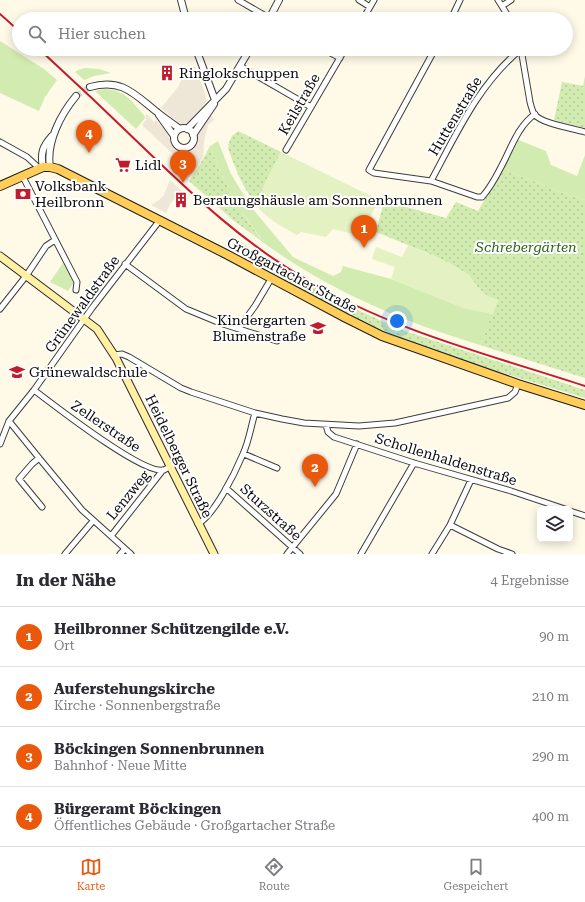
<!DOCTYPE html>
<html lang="de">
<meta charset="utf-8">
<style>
:root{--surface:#fff;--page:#f7f7f7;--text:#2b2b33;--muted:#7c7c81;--line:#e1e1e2;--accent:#ea580c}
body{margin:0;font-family:"Roboto Serif",serif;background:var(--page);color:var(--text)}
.controls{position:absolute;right:12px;bottom:12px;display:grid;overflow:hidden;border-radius:6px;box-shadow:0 2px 10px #0003}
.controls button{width:36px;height:36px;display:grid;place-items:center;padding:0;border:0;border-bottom:1px solid var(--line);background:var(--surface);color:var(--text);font:20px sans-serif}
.you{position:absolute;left:397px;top:321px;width:14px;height:14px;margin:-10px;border:3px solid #fff;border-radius:50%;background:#1a73e8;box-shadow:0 0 0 6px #1a73e833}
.badge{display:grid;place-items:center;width:26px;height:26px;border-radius:50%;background:var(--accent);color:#fff;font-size:13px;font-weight:700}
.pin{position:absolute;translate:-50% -33px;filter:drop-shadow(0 1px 2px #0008)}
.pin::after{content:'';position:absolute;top:21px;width:14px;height:12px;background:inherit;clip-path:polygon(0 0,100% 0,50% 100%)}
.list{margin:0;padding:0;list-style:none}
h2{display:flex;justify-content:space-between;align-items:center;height:52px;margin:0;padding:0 16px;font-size:17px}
h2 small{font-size:13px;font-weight:400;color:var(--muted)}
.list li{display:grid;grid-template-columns:26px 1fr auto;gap:12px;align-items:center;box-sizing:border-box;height:60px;padding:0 16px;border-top:1px solid var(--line)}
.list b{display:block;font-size:15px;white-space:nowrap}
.list p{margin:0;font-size:13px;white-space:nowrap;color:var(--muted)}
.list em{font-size:13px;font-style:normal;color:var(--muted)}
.icon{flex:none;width:22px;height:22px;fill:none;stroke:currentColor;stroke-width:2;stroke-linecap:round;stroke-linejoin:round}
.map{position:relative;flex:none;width:585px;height:554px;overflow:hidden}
.search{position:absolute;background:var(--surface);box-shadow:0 2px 10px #0003;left:12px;right:12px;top:12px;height:44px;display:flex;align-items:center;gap:10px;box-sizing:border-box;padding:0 14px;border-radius:22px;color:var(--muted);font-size:15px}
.sheet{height:292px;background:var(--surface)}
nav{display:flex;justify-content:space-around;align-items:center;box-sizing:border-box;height:56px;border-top:1px solid var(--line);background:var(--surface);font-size:11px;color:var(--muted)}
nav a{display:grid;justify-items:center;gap:2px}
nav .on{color:var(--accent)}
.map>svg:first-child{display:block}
</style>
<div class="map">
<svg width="585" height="554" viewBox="0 0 585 554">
<defs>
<pattern id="garden-dots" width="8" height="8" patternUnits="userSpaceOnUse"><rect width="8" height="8" fill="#d2ebb0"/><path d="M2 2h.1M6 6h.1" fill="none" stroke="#b3c896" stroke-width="1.8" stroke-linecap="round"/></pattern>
</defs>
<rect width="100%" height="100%" fill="#fff9e8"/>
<path fill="#d2ebb0" d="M0,41L44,69L57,80L45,97L39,111L0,93Z
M85,68L99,69L111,73L94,76L84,80L75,72L78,70Z
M105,89C127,91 130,100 144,115L145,118L136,129L95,91Z
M516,139L546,151L551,165L577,176L585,155V200L558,191L502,169Z
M218,141L231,174L251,207L293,257L333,276L341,272L343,266L391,279L464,308L493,314L480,345C455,337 429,329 405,319C354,299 304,273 260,240L261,238C239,210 222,180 210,146Z
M63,263L74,282L68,291L50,282Z"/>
<path fill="url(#garden-dots)" d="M585,76V128L554,120L562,82L583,86Z
M238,131L281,152L256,203C242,188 235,167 228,148L229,146L228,145L232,136Z
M210,146C222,180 239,210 261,239L260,240L234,221L189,181L199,166Z
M502,169L558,191L585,200V378L480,345L498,300L489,297L479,289L469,275L451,264L425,252L376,232L384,201L446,218L456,202L478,211Z
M238,240L274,265L351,307L402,330L585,390V398L425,349L377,330L307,293L233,249Z"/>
<path fill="#e4f1c2" d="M281,152L379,200L363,230L353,234L333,229L326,237L301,232L297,235C281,226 267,219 256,205L266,180Z
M408,245L451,264L469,275L479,289L489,297L498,300L493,314L464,308L391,279L395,267L372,259L376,247L402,257Z"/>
<path fill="#eee7d8" d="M195,67L204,90L206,98V103L188,124L181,125L161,108L178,87L183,77L185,68Z
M210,114L214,120L208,125L204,141L203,157L199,165L187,180L176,171L180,167L174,162L177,158L142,125L146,119L145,115H148L154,122L156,120L165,130L174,148L180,151H188L193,147L196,141L197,135Z
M170,180L183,192V194H178L170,204L166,213L151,205L159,200L164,195Z"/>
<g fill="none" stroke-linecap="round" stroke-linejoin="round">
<path stroke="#dad5c7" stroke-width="6" stroke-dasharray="6 3" stroke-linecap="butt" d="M76,96L90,87"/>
<defs>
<path id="minor" d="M238,0L271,19
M359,0L370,7
M498,0L510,19
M502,6L511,0
M363,19L374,0
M451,19L460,0
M323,49L340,58
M435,49L369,170L374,173L431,181L477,197H482C490,188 496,177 501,167C511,149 517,127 535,114
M521,49L530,102C531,106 532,110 534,114C542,124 572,128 585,132
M240,66L311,107
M0,142L27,157L39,168
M286,150L345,49
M22,175L77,282L76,290
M431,181C457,133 478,85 521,49
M125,264L186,309L220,323L277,341
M0,309L26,276L46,246L55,240
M239,328L255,306L271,279
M114,355L122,354L129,357L181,388L191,392L255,413L282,419L304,423L359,426L395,423L508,398L515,392L518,384
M34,390C54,405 143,475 164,470C166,469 168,468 169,467
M9,421L39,458L82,510L131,554
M326,425L328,432L334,437L414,463L511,491L565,509
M0,444L9,421L34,390L92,308L160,220
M244,454L277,468
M39,458L32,464L19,479L42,507
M226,488L300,554
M570,511L585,516
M198,524C215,514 235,473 243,454C249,441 251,426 255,413
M450,525L498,549L512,554
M111,536L163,470
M65,554L93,521
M120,554L125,549
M287,554L336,494L357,444
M361,554L414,463
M432,554L450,525L471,480"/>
<path id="tertiary" d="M181,0L186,19
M269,19L279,0
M196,49L215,100
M90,87C122,78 134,94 157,112C164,118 172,123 180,129
M159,115L174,136
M174 138a10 10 0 1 1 20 0a10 10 0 1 1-20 0Z
M187,129L226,89L250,49
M193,135L214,104
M43,167C40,153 43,146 52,136
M50,167C46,142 61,114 76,96"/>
<path id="secondary" d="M0,256L97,329L116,358L214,554"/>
<path id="primary" d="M0,186L43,167H50L58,169L226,254L346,318L382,336L518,384L585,405"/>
</defs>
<use href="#minor" stroke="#3d3d3d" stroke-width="7"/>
<use href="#tertiary" stroke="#3d3d3d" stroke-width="8"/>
<use href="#secondary" stroke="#2c2c2c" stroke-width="9"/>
<use href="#primary" stroke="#1b1b1b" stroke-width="10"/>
<use href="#minor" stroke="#fff" stroke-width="5"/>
<use href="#tertiary" stroke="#fff" stroke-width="6"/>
<use href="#secondary" stroke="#fff0a3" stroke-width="7"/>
<use href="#primary" stroke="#ffcd58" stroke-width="8"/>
<path stroke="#c11c2d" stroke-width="2" d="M0,14L19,31
M39,49C75,82 111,116 146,150C195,197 245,244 304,278C390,330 490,355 585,386"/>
</g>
<defs>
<symbol id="building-bare" viewBox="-9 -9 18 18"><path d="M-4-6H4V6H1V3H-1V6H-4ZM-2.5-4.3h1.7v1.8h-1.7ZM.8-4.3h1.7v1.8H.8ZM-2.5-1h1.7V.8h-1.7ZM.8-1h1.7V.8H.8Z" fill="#c11c2d" stroke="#fff" stroke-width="2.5" paint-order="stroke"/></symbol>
<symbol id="supermarket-bare" viewBox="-9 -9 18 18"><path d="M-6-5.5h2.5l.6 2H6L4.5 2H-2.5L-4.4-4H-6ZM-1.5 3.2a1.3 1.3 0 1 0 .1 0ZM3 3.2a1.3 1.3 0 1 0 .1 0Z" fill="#c11c2d" stroke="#fff" stroke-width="2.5" paint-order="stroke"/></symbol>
<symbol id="bank-bare" viewBox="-9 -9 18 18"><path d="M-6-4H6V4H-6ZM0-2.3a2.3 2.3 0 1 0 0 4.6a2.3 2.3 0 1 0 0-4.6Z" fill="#c11c2d" stroke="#fff" stroke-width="2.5" paint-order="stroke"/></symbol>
<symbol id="school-bare" viewBox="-9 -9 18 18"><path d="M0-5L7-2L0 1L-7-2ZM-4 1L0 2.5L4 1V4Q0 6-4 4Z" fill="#c11c2d" stroke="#fff" stroke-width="2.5" paint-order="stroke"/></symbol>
</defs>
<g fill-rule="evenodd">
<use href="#building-bare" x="156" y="62" width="22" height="22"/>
<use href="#supermarket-bare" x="112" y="154" width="22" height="22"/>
<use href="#bank-bare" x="12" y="183" width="22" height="22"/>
<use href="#building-bare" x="170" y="189" width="22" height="22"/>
<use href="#school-bare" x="307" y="317" width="22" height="22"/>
<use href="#school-bare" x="6" y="361" width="22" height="22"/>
</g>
<g text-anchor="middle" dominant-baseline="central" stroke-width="4" stroke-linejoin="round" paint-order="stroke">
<g font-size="14" fill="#0a0a0a" stroke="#fff" text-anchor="start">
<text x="179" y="73">Ringlokschuppen</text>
<text x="135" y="165">Lidl</text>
<text x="35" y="186">Volksbank<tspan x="35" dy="16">Heilbronn</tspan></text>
<text x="193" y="200">Beratungshäusle am Sonnenbrunnen</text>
<text x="306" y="320" text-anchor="end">Kindergarten<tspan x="306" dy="16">Blumenstraße</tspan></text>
<text x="29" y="372">Grünewaldschule</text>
</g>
<g font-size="14" fill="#0a0a0a" stroke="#fff">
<text transform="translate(299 104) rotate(-60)">Keilstraße</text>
<text transform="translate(455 116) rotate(-59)">Huttenstraße</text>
<text transform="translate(292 275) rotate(28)">Großgartacher Straße</text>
<text transform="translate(82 304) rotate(-54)">Grünewaldstraße</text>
<text transform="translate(106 426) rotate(34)">Zellerstraße</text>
<text transform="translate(179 456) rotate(64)">Heidelberger Straße</text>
<text transform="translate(446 459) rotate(17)">Schollenhaldenstraße</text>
<text transform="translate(128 495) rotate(-51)">Lenzweg</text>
<text transform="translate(271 512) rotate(42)">Sturzstraße</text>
</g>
<g font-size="14" font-style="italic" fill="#2c6418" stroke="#fff">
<text x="526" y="247">Schrebergärten</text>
</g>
</g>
</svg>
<div class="controls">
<button><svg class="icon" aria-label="layers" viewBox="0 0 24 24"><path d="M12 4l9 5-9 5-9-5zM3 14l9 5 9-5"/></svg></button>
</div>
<div class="you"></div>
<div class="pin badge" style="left:364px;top:248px">1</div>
<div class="pin badge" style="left:315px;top:487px">2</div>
<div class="pin badge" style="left:183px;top:183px">3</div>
<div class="pin badge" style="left:89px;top:153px">4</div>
<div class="search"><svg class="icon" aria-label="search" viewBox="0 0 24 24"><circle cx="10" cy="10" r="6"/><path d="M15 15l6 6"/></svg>Hier suchen</div>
</div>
<section class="sheet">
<h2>In der Nähe<small>4 Ergebnisse</small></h2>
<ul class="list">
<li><span class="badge">1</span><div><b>Heilbronner Schützengilde e.V.</b><p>Ort</p></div><em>90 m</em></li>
<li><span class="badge">2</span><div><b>Auferstehungskirche</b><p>Kirche · Sonnenbergstraße</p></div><em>210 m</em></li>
<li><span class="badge">3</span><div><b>Böckingen Sonnenbrunnen</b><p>Bahnhof · Neue Mitte</p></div><em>290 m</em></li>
<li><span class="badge">4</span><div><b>Bürgeramt Böckingen</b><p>Öffentliches Gebäude · Großgartacher Straße</p></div><em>400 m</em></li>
</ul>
</section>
<nav>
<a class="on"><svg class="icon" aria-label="map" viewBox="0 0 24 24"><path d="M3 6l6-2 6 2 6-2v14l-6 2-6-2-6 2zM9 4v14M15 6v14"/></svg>Karte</a>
<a><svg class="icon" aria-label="directions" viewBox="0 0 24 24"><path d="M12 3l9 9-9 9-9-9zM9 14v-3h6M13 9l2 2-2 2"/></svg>Route</a>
<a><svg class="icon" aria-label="saved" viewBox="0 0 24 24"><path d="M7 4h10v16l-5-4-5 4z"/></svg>Gespeichert</a>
</nav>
